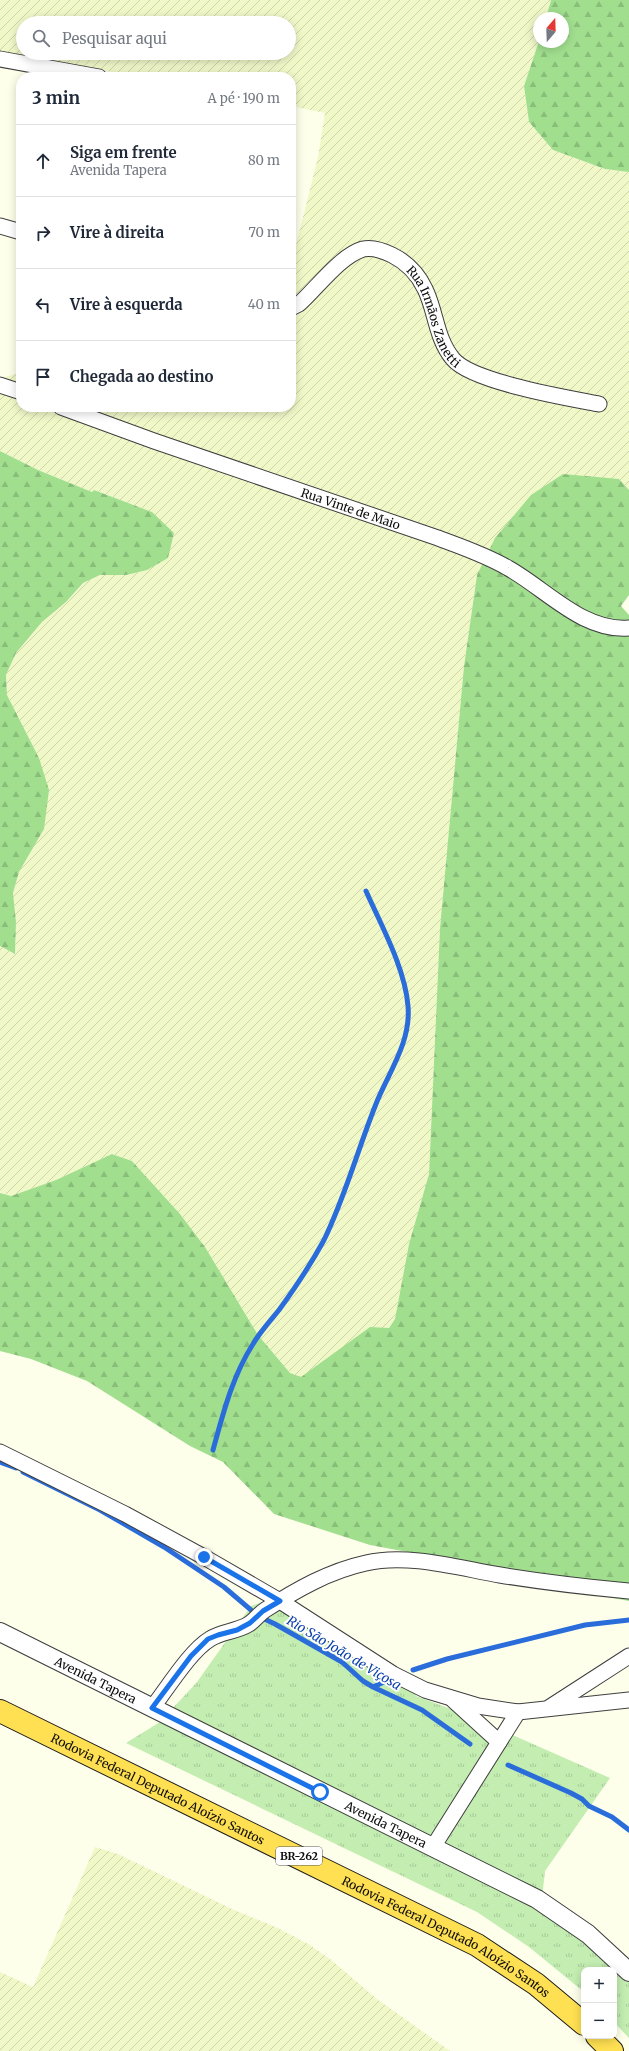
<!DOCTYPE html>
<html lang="pt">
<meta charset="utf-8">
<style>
:root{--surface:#fff;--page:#f2f2f3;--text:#1f2937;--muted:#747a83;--line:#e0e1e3}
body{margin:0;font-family:Merriweather,serif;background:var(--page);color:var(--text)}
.controls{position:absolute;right:12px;bottom:12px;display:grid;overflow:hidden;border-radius:8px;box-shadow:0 2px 10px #0003}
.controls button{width:36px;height:36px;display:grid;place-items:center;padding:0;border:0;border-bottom:1px solid var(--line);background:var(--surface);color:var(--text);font:20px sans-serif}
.compass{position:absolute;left:533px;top:12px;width:36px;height:36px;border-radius:50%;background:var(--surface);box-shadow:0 2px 10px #0003;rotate:19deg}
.stop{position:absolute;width:12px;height:12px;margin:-9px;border:3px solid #1a73e8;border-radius:50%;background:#fff}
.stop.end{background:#1a73e8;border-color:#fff;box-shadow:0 1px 4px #0008}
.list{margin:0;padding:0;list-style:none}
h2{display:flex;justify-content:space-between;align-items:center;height:52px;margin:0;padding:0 16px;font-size:17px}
h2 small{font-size:13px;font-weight:400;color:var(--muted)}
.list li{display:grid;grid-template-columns:26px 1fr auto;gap:12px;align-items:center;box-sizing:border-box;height:72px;padding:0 16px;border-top:1px solid var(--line)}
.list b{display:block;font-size:15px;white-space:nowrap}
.list p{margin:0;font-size:13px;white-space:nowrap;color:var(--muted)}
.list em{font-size:13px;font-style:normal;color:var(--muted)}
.icon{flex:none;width:22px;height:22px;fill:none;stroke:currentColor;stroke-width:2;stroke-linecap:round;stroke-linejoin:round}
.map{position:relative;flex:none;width:629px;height:2051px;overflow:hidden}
.search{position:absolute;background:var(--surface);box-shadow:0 2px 10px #0003;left:16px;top:16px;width:280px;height:44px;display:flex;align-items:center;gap:10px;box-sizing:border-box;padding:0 14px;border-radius:22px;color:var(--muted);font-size:15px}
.panel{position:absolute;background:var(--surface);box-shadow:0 2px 10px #0003;left:16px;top:72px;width:280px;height:340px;border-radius:16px}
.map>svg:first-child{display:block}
</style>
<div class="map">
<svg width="629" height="2051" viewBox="0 0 629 2051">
<defs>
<pattern id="farmland-furrows" width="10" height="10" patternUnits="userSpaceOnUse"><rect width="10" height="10" fill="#f1f8c8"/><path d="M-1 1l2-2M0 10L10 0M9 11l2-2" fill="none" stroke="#cdd3ab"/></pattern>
<pattern id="grass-tufts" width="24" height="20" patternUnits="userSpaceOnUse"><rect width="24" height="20" fill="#c3edb1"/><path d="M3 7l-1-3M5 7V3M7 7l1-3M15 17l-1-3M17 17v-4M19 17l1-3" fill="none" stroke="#a6ca97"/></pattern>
<pattern id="forest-firs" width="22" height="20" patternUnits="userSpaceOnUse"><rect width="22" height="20" fill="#a1df8f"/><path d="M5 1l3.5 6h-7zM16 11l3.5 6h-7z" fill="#89be7a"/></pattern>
</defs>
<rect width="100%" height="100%" fill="#feffeb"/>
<path fill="url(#farmland-furrows)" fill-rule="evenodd" d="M0,0H551L546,18H539V41L524,86L529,122L553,150L605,169L629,172V490L619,479L477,575L464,666L440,928L429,1174L409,1244L395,1319L389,1328L301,1377L290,1373L258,1335L205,1247L180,1214L132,1161L112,1154L56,1180L11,1196L0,1193V946L15,954L16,922L13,893L19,872L44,829L39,758L7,695L6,675L16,653L42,622L66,602L83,583L100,575H126L152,512L94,490L92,492L38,470L0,451V378L21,373V407H291V265L318,157L325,113L291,106V77H134L89,67L61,64L0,51ZM23,23H289V53H23Z
M95,1847L118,1854L232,1909L278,1928L310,1945L330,1959L377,1999L450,2051H0V1972L33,1987Z"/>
<path fill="url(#grass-tufts)" d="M271,1599L403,1674L416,1696L467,1715L610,1778L545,1871L542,1898L629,1975V2038L614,2022V1970H584V1992L529,1947L477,1912L126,1743L160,1722L197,1682L251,1606Z"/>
<path fill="url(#forest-firs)" d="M551,0H629V172L605,169L553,150L529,122L524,86L539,41L563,42V18H546Z
M0,451L38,470L92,492L94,490L152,512L174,533L168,558L147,570L126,575H100L83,583L66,602L42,622L16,653L6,675L7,695L39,758L49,790L44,829L19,872L13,893L16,922L15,954L0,946Z
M563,474L619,479L629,490V595L621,606L629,615V1601L563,1589L424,1555L370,1545L274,1514L223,1462L190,1446L87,1381L31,1359L0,1351V1193L11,1196L56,1180L112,1154L132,1161L180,1214L205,1247L258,1335L290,1373L301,1377L370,1327L389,1328L395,1319L409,1244L429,1174L440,928L464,666L477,575L495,538L531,495Z"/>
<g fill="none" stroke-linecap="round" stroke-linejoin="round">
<path stroke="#2a6dda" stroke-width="5" d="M213,1450C223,1414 232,1377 253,1344C260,1332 270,1321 279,1310C295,1288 311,1264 324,1240C346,1195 359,1145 378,1099C391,1069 411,1040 408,1006C405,968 381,925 366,891
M0,1462L16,1468
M23,1472L100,1510L164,1547L224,1587L258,1616L275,1624L342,1662L363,1681L373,1687L422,1710L470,1744
M413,1670L447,1659L585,1625L629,1620
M373,1687L384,1682
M508,1765L571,1793L582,1799L589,1806L612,1817L629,1830"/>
<defs>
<g id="minor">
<path d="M0,59L99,77"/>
<path d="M0,226L21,232"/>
<path id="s1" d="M291,308L299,304C317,288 340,256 363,249C372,247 384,251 392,255C406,262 418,274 425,289C436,311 436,339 453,359C472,382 568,398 599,404"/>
<path d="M0,385L21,392"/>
<path id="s2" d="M61,407L154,441L438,538C462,547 486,555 508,568C546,589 583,632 629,628"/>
<path d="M0,1452L125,1514L204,1557L280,1601L393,1674L425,1690L478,1706L518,1712L629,1700"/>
<path d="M453,1700L499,1742"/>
<path d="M550,1707L629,1656"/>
<path d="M152,1708C167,1689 190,1651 210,1639C222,1631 236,1632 249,1624C255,1620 259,1614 265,1610C296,1590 329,1571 366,1563C407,1553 459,1568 500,1575C543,1582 586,1587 629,1591"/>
<path d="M433,1847L518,1712"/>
</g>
<g id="tertiary">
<path id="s3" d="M0,1632L537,1899L588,1934L629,1972"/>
</g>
<g id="trunk">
<path id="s4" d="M0,1711L477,1945L536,1984L584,2024"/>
<path d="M597,2036L612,2051"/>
</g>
</defs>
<use href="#minor" stroke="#3f3f3f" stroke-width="17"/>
<use href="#tertiary" stroke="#3f3f3f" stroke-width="20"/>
<use href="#trunk" stroke="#1d1d1d" stroke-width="24"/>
<use href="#minor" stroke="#fff" stroke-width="15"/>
<use href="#tertiary" stroke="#fff" stroke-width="18"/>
<use href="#trunk" stroke="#ffe052" stroke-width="22"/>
</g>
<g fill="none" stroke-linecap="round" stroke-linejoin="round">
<path stroke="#1a73e8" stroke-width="5" d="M204,1557L280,1601L263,1611L250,1623L237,1630L218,1635L208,1639L191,1656L152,1708L320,1792"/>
</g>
<g text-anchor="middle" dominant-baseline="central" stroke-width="4" stroke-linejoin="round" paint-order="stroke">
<rect fill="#fff" stroke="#555" stroke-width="1" x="276" y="1847" width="46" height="18" rx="3"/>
<g font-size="11" font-weight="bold" fill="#0c0c0c">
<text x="299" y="1856">BR-262</text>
</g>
<g font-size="12" fill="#0c0c0c" stroke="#fff">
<text stroke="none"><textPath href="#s1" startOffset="201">Rua Irmãos Zanetti</textPath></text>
<text stroke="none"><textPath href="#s2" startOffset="307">Rua Vinte de Maio</textPath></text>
<text stroke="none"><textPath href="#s3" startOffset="107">Avenida Tapera</textPath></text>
<text stroke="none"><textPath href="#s4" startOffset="176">Rodovia Federal Deputado Aloízio Santos</textPath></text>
<text stroke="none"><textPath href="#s3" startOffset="431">Avenida Tapera</textPath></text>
<text stroke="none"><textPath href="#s4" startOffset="500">Rodovia Federal Deputado Aloízio Santos</textPath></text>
</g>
<g font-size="13" font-style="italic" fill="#0a40a9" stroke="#fff">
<text transform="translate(344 1653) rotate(31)">Rio São João de Viçosa</text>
</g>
</g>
</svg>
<div class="controls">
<button>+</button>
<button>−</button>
</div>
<svg class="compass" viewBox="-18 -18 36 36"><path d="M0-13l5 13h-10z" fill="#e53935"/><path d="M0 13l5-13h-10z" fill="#747a83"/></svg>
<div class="stop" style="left:320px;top:1792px"></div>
<div class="stop end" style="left:204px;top:1557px"></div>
<div class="search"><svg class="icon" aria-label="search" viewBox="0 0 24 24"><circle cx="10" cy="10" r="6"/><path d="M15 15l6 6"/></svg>Pesquisar aqui</div>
<section class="panel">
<h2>3 min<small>A pé · 190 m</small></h2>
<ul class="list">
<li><svg class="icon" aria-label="ahead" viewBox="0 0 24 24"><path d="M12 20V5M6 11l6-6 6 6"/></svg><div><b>Siga em frente</b><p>Avenida Tapera</p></div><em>80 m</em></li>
<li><svg class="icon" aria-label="right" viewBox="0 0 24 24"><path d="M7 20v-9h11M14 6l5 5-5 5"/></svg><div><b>Vire à direita</b></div><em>70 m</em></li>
<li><svg class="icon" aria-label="left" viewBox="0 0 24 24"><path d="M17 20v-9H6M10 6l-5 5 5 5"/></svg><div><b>Vire à esquerda</b></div><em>40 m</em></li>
<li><svg class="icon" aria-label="arrive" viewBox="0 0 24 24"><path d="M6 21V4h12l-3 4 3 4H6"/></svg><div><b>Chegada ao destino</b></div></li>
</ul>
</section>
</div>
